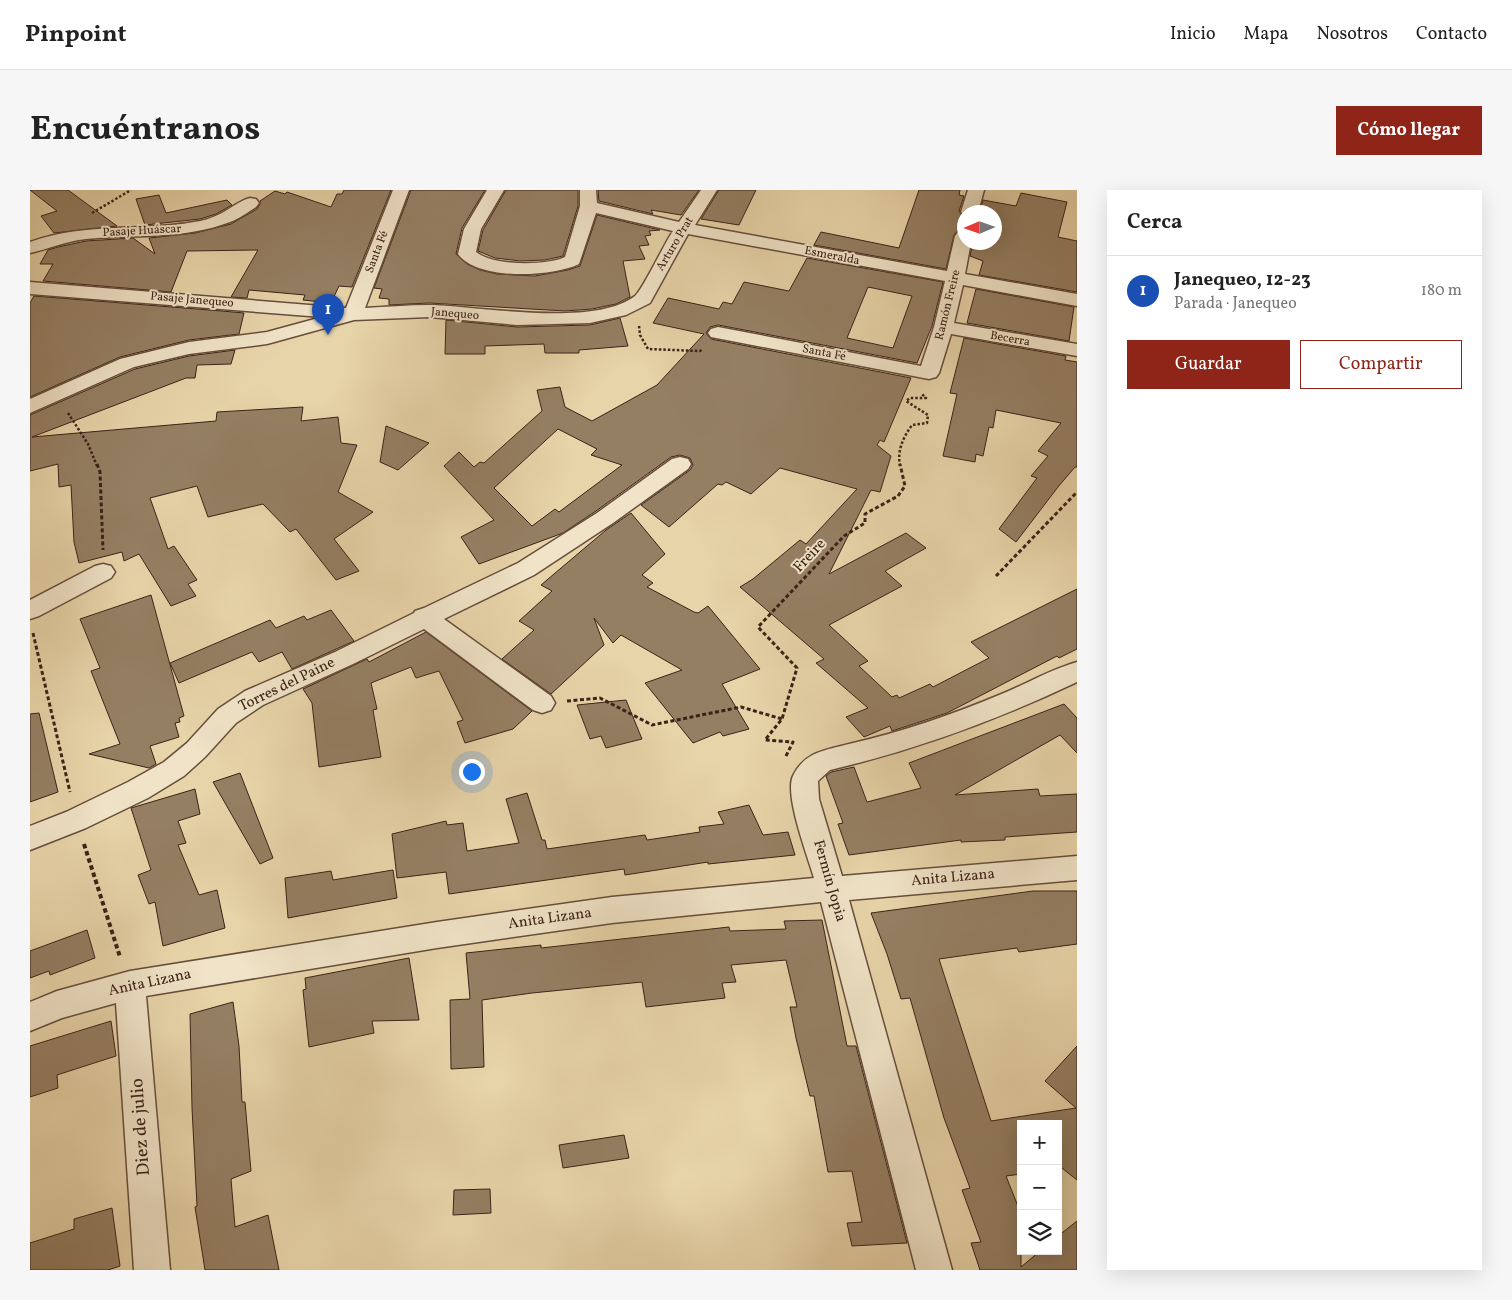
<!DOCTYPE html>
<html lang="es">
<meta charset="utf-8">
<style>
:root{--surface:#fff;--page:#f6f6f6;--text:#222;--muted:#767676;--line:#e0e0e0;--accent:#8f2418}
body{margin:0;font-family:Vollkorn,serif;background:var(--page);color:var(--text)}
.controls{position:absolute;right:15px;bottom:15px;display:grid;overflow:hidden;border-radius:0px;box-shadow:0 5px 20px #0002}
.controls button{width:45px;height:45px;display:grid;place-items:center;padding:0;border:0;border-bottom:1px solid var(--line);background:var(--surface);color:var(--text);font:25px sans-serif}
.compass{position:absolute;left:927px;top:15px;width:45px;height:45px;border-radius:50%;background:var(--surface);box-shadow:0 5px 20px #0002;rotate:268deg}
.you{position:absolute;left:441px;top:581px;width:18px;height:18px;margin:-12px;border:4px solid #fff;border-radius:50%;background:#1a73e8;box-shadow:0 0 0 8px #1a73e833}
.badge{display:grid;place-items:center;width:32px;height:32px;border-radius:50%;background:var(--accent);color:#fff;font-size:16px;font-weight:700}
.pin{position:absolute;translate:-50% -41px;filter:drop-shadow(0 1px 2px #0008)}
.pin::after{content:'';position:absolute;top:26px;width:18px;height:15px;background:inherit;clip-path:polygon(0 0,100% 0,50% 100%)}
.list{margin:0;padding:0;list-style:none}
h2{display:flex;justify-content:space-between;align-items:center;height:65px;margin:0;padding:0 20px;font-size:21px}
h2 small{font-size:16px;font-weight:400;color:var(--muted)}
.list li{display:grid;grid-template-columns:32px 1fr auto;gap:15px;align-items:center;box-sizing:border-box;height:70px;padding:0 20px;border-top:1px solid var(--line)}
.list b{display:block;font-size:19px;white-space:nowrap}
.list p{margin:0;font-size:16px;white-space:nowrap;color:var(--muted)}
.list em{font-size:16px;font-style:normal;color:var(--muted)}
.actions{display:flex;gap:10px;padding:15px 20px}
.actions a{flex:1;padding:11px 0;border:1px solid var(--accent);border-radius:0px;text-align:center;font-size:18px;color:var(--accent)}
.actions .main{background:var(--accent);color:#fff}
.icon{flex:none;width:28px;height:28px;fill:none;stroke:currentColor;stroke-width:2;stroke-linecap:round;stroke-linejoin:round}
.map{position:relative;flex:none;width:1047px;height:1080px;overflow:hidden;border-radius:0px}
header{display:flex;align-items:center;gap:30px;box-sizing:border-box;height:70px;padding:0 25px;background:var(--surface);border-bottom:1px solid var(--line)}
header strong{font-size:24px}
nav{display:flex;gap:28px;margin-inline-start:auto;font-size:18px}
.intro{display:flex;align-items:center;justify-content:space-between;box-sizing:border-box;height:120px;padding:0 30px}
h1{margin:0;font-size:35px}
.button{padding:12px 22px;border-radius:0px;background:var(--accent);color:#fff;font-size:18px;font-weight:700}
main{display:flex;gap:30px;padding:0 30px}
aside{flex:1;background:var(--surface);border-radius:0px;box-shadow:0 5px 20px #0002}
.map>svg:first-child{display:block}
</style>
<header>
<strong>Pinpoint</strong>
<nav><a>Inicio</a><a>Mapa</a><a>Nosotros</a><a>Contacto</a></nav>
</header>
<div class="intro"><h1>Encuéntranos</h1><a class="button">Cómo llegar</a></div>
<main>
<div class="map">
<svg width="1047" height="1080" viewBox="0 0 1047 1080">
<rect width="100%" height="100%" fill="#e8d4a9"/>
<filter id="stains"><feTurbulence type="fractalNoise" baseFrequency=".004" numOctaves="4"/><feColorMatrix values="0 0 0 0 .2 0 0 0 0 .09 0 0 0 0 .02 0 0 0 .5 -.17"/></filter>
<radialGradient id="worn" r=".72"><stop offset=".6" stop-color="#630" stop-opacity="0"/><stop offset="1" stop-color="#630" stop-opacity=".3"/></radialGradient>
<path fill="#957f63" stroke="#3b2218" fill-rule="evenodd" d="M0,0H38L87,36L24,43L11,26L27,21Z
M314,0H361L322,97L309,96L301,113L273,110L275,105L219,100L217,108L201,107L228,60L157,61L141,102L13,91L23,74H10L18,60L28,57L56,51L103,48L125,64L119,48L165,43L201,34L227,19L230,14V11L245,1L255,4L257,2L301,17L307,4H312Z
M381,0H455L432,38L426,64L437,74L450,80L467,84L505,86L538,80L550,76L567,25L630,40L619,41L621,45L615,46L619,55L609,56L615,69L593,71L600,107L586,114L562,119L535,121L399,113L359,115V109L349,108L352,99L344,98Z
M476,0H548V16L533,66L515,70L490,71L465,68L448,61L453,40Z
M568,0H669L651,25L621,20L623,24L569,11Z
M689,0H726L709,35L671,29Z
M889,0H930L929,5L934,6L929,21L934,28V39L928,40L924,45L916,79L784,55L791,42L869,58Z
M991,3L1037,12L1028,47L1047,51V102L949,85L953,71L940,66L943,52H964V22H950L953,10L986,16Z
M129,5L136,23L197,10L202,15L186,24L170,29L115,35L106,9Z
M777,68L913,92L902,136L887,173L688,135L680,137L676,143L681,149L881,188L854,252L850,250L847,255L861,266L850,302L841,300L799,384L876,343L896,358L855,381L872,396L799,435L838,471L829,476L862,507L867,505L869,508L900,494L903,497L959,468L941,452L1047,399V459L1029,468L1027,466L917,523L862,541L860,536L834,547L816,527L838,518L786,473L794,469L710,397L723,389L770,350L776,354L827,299L750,278L721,304L696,292L692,295L688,294L639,337L611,315L660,280L663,275L660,268L650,265L641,267L566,321L533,343L449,374L431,347L464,330L414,276L429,262L444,277L450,272L454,273L512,221L507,200L530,197L535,217L562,231L627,195L674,144L623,133L638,108L689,119L693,112L702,114L714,92L759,101ZM838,97L882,106L863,158L817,148ZM528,239L567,259L561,265L592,275L529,322L525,319L502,336L464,298Z
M946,99L1044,117L1039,151L937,133Z
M4,106L192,121L214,123L209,144L159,150L90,167L0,207V113Z
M590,128L598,156L549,160V163H515L514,154L455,156V164H415L416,130L487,137L560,135Z
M934,148L1036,166L1035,170L1047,172V277H1045L1028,297L986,352L969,339L1007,288L1001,286L1018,266L1008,261L1031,233L966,220L963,238L959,237L953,266L946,264L945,272L913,266L927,204L920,203Z
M205,160L201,174L167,175L165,188H156L2,247L186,231L187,222L273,217L271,231L308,227L311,253L327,255L308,302L343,322L304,349L329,381L306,390L266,339L260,342L233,314L178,327L167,296L120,308L138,359L144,356L167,390L158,394L166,406L141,416L109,364L94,371L92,362L49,373L44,352L41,295L29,297L28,274L0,281V225L105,179L159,166Z
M356,236L399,253L368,280L350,272Z
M601,323L635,364L612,385L623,393L617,397L664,422L668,423L678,416L730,479L692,494L719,539L693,546L690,542L663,553L615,493L652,480L591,445L583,453L564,428L574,455L521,504L472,469L504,440L489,431L522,401L511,395L576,340Z
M121,405L154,526L149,528L150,532L145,533L149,547L120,556L126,574L119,578L59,564L90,554L61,481L70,478L50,429Z
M301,420L324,451L262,479L252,462L229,472L222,462L149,493L140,473L240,430L246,438L274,426L277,430Z
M396,442L502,521L483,539L435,553L427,532L433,530L409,481L386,488L381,477L341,493L347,519L343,520L351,567L289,577L282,513L273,499L337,469L339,472Z
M596,510L612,549L576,558L571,546L560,549L547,515Z
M1034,514L1047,528V563L1030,545L925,605L1008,599L1010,606L1047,604V642L975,647V650L931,652V650L819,665L808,634L813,633L796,586L801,582L824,577L837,612L891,598L879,573Z
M9,523L28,602L0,612V524Z
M210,583L243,668L230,674L183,592Z
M165,599L170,624L148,631L156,653L148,655L169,705L187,700L195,738L133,756L125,712L119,714L108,685L121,680L101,618Z
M497,603L512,650H515L517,659L615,645L617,650L670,642L669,637L694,634L688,622L719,615L733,645L758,642L765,665L678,674V672L595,685L594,679L419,704L416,682L367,688L362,644L416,631L417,635L433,633L437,661L489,653L476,609Z
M363,680L367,708L258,728L255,688L301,681L303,690Z
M1003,701H1047V754L989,762L987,758L909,769L961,931L1046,918L1015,891L1047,856V990L1028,975V934H991V984L976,986L991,1024V1077L1010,1061H1028V1046L1047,1031V1080H950L941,1053L951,1052L932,1000L940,998L914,928L880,808L871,809L857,764L841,723Z
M792,730L817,856H826L877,1053L822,1056L817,1033L832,1032L822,981L798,982L784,906H780L766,848L760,817H767L756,770L701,775L706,792L692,793L695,808L616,817L612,792L502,803L452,810L454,877L421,879L420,810L440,809L436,763L511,755V758L699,737L700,741L756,739L754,731Z
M57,740L65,768L20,785L19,781L0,788V761Z
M379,768L389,830L342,831L344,843L279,857L273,800L276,799L275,788Z
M203,812L209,856L212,912H215L221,981L201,989L205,1037L238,1025L249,1080H175L165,1017L167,1016L162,918L160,824Z
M81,831L86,866L27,885L28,898L0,907V856Z
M594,945L599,968L533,978L529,955Z
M460,999L461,1023L423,1025L424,1000Z
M82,1018L90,1076L78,1080H0V1053L44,1039V1029Z"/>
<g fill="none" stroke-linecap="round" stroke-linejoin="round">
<defs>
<path id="minor" d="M363,0H379L335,118C356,117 378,115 399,115C450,116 563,138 605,106C613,99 634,54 643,41L566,23L549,74C523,87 447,91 428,64L434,39L457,0H474L451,39L446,62C463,76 516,76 535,67L550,16V0H566L567,13L649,32L671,0H687L665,35L917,81L925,46L928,42L934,41V52H941L935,84L1047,104V116L933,95L924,133L1047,154V166L921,144L909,183L906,187L899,189L681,147L678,143L681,139L688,137L891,176L904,137L915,91L658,44L620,113L596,125L560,133L487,135L400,127L324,130L237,154L159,164L104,177L0,223V209L90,169L159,152L237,142L292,127L0,104V92L316,118Z
M938,0H954L948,22H934V26L931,22Z
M220,8L226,9L229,13L226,17C218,22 209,29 200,32C153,50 104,44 56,49C36,51 19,59 0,63V52C57,32 107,42 164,32C172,31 182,28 190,24C200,19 209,11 220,8Z
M650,267L658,269L661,274L658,279L583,333L504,385L414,429L521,506L525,513L521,520L512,523L503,520L394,439L323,474L233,515L206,533L175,567L154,586L118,608L56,638L0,660V636L36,622L98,592L134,572L157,553L188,519L215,501L305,462L384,423L385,421L394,418L488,373L567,323L642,269Z
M73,374L81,376L85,382L81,388L9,426L0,429V410L65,376Z
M1047,472V492C967,530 885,560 800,580L788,591L789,609L812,686L1047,666V690L819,710L922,1080H886L791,712L582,733L407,758L116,806L140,1080H104L86,813L32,828L0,841V812L27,801L100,781L407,732L582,707L784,688C778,667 754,605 763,586C774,562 796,560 819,554C872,542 924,524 974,503C998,493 1022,479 1047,472Z"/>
</defs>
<use href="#minor" stroke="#664e3c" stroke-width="3"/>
<path stroke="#3b2218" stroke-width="2.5" stroke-dasharray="2.5 2" stroke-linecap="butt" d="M62,23L101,0
M609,136L610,145L618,159L670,161L673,159
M38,223L58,254L67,276
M870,276C867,260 873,248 882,235L897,233L898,225L876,211L880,208H896L891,203"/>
<path stroke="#3b2218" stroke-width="3" stroke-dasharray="4 2.5" stroke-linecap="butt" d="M67,274L70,282L73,360
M966,386L1047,302
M3,443L40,602
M537,511L570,508L622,535L711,517L752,529
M756,566L763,552L735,550L752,529L767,478L728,437L814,346L835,333V324L868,306L875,296L870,274"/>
<path stroke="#3b2218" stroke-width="4" stroke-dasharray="4.5 3" stroke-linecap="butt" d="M54,654L90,767"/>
<use href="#minor" fill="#f0e3c7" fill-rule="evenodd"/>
</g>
<g text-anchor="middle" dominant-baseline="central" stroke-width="4" stroke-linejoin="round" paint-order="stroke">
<g font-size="12" fill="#3b2218" stroke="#f0e3c7">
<text transform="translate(112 41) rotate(-3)">Pasaje Huáscar</text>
<text transform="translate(645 54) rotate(-59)">Arturo Prat</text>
<text transform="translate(347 62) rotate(-69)">Santa Fé</text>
<text transform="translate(802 66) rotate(11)">Esmeralda</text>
<text transform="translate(162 110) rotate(5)">Pasaje Janequeo</text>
<text transform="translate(918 115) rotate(-76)">Ramón Freire</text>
<text transform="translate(425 124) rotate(5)">Janequeo</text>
<text transform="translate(980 149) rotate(10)">Becerra</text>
<text transform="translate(794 163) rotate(11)">Santa Fé</text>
</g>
<g font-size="15" fill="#3b2218" stroke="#f0e3c7">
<text transform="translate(780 366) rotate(-47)">Freire</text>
<text transform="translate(257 495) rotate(-26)">Torres del Paine</text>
<text transform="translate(923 688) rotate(-5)">Anita Lizana</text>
<text transform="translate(799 691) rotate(74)">Fermín Jopia</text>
<text transform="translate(520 729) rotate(-8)">Anita Lizana</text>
<text transform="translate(120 793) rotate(-12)">Anita Lizana</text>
</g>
<g font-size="18" fill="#3b2218" stroke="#f0e3c7">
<text transform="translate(111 937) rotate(-94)">Diez de julio</text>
</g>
</g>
<rect width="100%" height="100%" filter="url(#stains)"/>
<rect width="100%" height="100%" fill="url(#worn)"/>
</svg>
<div class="controls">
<button>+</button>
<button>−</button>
<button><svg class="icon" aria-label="layers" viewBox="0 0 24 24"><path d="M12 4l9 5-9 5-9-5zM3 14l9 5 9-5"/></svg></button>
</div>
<svg class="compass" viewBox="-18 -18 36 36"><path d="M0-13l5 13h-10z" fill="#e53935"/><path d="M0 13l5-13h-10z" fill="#767676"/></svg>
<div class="you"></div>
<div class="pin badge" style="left:298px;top:145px;background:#1a4fb4">1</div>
</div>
<aside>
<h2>Cerca<small></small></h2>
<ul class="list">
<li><span class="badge" style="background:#1a4fb4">1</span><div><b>Janequeo, 12-23</b><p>Parada · Janequeo</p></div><em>180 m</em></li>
</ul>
<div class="actions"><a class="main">Guardar</a><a>Compartir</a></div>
</aside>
</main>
